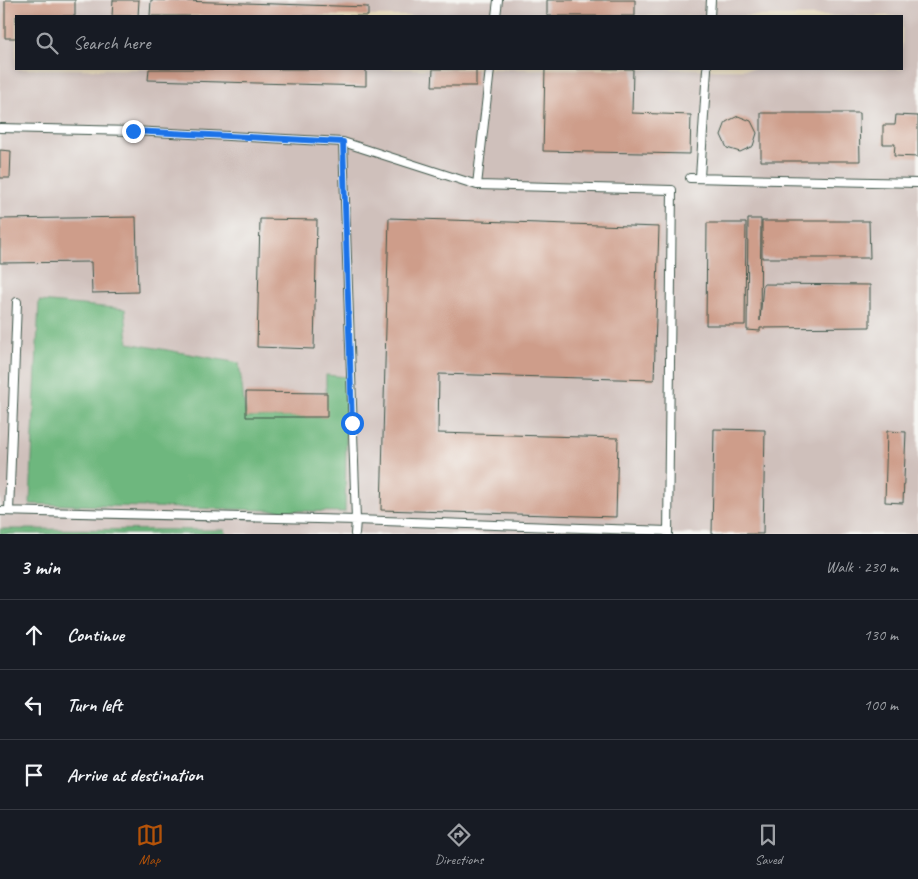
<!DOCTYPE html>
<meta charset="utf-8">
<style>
:root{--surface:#171b24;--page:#20242c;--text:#f1f3f6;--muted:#9ea1a6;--line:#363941;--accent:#b45309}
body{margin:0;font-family:Caveat,sans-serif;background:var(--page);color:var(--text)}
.stop{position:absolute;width:15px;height:15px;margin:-11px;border:4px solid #1a73e8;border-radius:50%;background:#fff}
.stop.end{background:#1a73e8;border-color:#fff;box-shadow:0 1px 5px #0008}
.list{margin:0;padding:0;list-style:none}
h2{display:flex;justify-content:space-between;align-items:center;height:65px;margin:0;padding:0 20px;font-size:21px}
h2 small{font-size:16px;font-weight:400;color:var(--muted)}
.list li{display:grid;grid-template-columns:32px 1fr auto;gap:15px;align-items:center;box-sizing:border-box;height:70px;padding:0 20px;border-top:1px solid var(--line)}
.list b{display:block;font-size:19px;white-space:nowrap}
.list em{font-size:16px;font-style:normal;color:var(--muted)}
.icon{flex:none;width:28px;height:28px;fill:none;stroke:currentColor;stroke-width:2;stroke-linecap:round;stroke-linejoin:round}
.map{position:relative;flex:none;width:918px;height:534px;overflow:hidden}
.search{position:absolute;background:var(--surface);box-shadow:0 2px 8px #0003;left:15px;right:15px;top:15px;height:55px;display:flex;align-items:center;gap:12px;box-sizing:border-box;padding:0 18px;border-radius:0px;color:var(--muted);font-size:19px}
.sheet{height:275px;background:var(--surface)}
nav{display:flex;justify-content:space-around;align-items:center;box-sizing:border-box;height:70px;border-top:1px solid var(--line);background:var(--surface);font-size:14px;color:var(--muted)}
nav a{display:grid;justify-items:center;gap:2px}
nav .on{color:var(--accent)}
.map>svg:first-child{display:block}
</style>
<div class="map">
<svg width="918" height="534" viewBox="0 0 918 534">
<rect width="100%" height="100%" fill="#f6f6f2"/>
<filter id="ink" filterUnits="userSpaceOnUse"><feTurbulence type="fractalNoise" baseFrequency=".02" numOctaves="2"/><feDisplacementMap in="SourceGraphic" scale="10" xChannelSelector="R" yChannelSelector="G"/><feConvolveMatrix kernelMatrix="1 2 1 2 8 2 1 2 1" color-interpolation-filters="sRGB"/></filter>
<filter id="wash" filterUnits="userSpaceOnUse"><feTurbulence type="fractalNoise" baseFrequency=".0096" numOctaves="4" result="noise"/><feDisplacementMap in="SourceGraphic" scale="20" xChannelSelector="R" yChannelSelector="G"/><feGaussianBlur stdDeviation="1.12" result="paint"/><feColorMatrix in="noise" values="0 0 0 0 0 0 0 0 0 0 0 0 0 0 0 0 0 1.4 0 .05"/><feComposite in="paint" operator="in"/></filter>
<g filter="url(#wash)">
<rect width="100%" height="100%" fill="#ede0bf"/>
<path fill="#cfc0bb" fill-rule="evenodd" d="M0,0H918V534H0ZM16,16H902V69H16Z"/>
<path fill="#6eb77e" stroke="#467a59" d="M39,301L125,309L128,343L239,363L246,417H326V375L347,377L345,512L30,504Z
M0,529L225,530L226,534H0Z"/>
<g id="blocks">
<path fill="#ce9d8a" d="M5,0H75V16H16V38H5Z
M113,0H139L138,16H112Z
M151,0L368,7V16H150Z
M547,0H635V16H547Z
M149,69H366V86L148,80Z
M433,69H476V86H432Z
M545,69H633L632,113L691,115L690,154L543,151Z
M761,113H859L860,161H761Z
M896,115L918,116V157L894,156L895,144H883V125H895Z
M738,116L751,121L757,133L753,146L740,152L727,148L721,135L726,122Z
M0,150L11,151L10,178H0Z
M136,217L138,292L92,293L91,262L0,263V219Z
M389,218L659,227L654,380L439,374L438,433L618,438L616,517L381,510Z
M260,219L317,220L314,349L257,347Z
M748,219H761L760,321L763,284L870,285V327L760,328V331L747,330Z
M762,221H869L870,258H762Z
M707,223H746L745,325H706Z
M246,392L327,393V417H246Z
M714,429L765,430L763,534H712Z
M887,431L906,432L903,503L885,502Z"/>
</g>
</g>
<g filter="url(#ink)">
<use href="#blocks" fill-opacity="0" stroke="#3e5549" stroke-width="1"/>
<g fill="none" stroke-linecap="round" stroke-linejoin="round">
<defs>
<path id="lane" d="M496,16L498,0
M710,16L711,0
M0,128L133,131L343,142
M700,177L707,69
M690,178L918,183
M477,185L490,69
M0,511L356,520L668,531
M9,511L17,302
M355,534L356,520L343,142L477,185L672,190L668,534"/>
</defs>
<use href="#lane" stroke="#3e5549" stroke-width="10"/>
<use href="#lane" stroke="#fff" stroke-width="8"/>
</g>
</g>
<g fill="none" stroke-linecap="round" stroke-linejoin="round" filter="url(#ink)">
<path stroke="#1a73e8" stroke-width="6" d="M133,131L343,142L352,423"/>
</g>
</svg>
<div class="stop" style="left:352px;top:423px"></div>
<div class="stop end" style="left:133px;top:131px"></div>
<div class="search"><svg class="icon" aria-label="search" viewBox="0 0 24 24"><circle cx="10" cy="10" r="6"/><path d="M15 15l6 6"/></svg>Search here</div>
</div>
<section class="sheet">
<h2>3 min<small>Walk · 230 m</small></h2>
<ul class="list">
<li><svg class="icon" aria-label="ahead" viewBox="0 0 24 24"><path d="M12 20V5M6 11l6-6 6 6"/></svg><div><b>Continue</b></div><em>130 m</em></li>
<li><svg class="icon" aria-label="left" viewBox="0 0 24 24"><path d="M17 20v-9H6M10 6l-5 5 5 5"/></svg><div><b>Turn left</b></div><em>100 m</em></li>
<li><svg class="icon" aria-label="arrive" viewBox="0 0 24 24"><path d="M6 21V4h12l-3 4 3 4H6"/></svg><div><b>Arrive at destination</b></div></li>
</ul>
</section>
<nav>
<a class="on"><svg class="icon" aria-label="map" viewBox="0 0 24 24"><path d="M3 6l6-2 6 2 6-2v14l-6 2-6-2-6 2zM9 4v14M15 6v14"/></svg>Map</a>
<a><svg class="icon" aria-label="directions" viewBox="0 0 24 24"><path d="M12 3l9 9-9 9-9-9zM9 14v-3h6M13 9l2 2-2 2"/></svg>Directions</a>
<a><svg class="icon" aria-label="saved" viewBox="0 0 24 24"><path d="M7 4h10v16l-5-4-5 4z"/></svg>Saved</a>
</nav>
